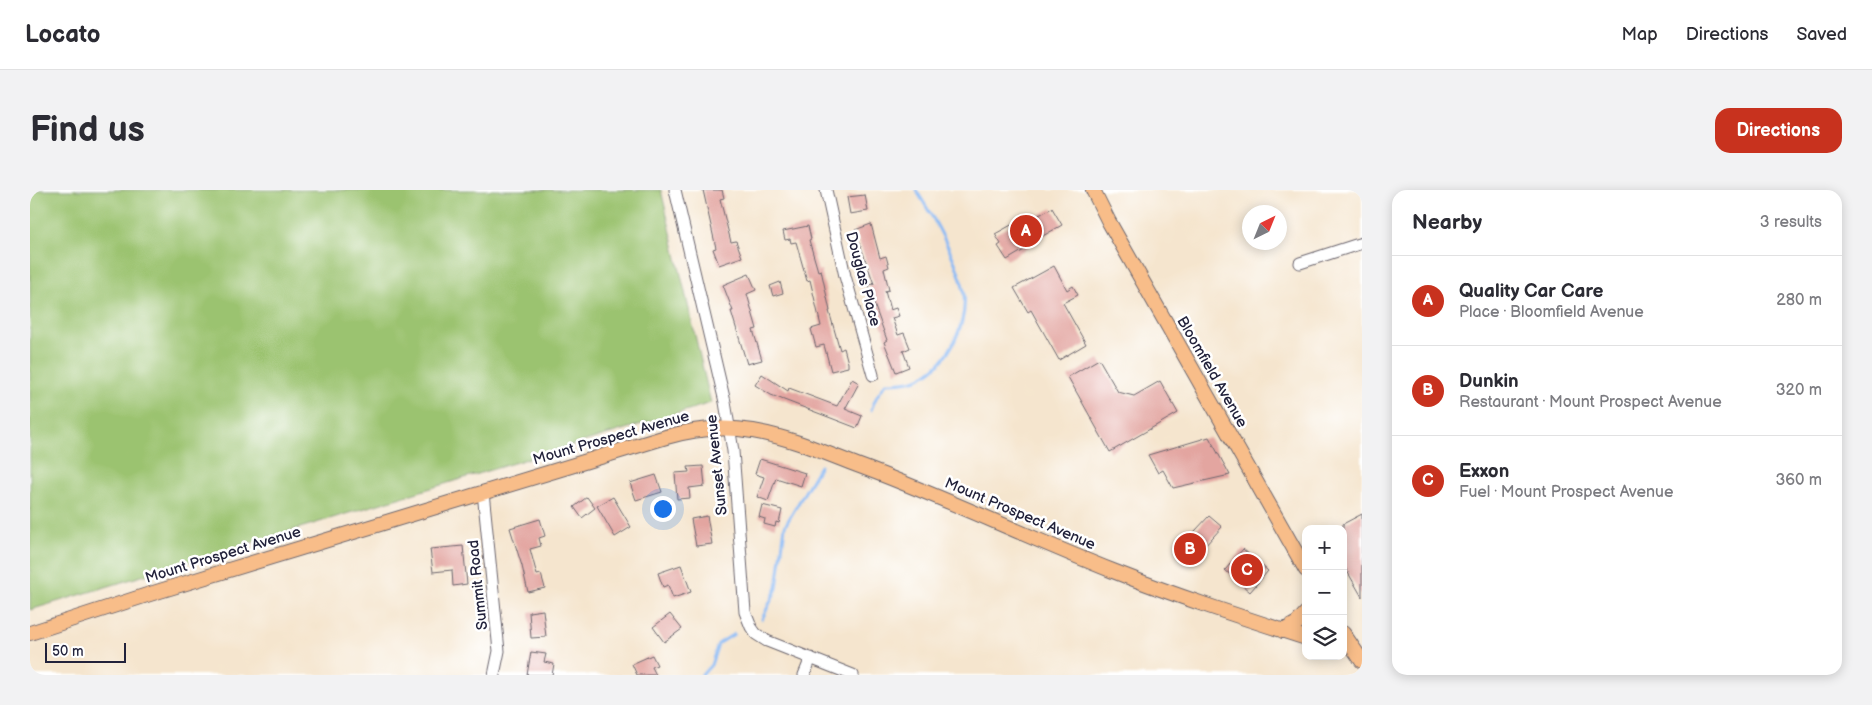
<!DOCTYPE html>
<meta charset="utf-8">
<style>
:root{--surface:#fff;--page:#f2f2f3;--text:#2b2b33;--muted:#7c7c81;--line:#e1e1e2;--accent:#c8321e}
body{margin:0;font-family:"Balsamiq Sans",sans-serif;background:var(--page);color:var(--text)}
.controls{position:absolute;right:15px;bottom:15px;display:grid;overflow:hidden;border-radius:10px;box-shadow:0 2px 12px #0003}
.controls button{width:45px;height:45px;display:grid;place-items:center;padding:0;border:0;border-bottom:1px solid var(--line);background:var(--surface);color:var(--text);font:25px sans-serif}
.compass{position:absolute;left:1212px;top:15px;width:45px;height:45px;border-radius:50%;background:var(--surface);box-shadow:0 2px 12px #0003;rotate:43deg}
.scale{position:absolute;left:15px;bottom:12px;width:81px;box-sizing:border-box;padding-left:5px;border:2px solid #22223b;border-top:0;font-size:14px;line-height:18px;white-space:nowrap;color:#22223b;-webkit-text-stroke:4px #fff;paint-order:stroke}
.you{position:absolute;left:632px;top:318px;width:18px;height:18px;margin:-12px;border:4px solid #fff;border-radius:50%;background:#1a73e8;box-shadow:0 0 0 8px #1a73e833}
.badge{display:grid;place-items:center;width:32px;height:32px;border-radius:50%;background:var(--accent);color:#fff;font-size:16px;font-weight:700}
.pin{position:absolute;translate:-50% -50%;border:2px solid #fff;box-shadow:0 1px 5px #0006}
.list{margin:0;padding:0;list-style:none}
h2{display:flex;justify-content:space-between;align-items:center;height:65px;margin:0;padding:0 20px;font-size:21px}
h2 small{font-size:16px;font-weight:400;color:var(--muted)}
.list li{display:grid;grid-template-columns:32px 1fr auto;gap:15px;align-items:center;box-sizing:border-box;height:90px;padding:0 20px;border-top:1px solid var(--line)}
.list b{display:block;font-size:19px;white-space:nowrap}
.list p{margin:0;font-size:16px;white-space:nowrap;color:var(--muted)}
.list em{font-size:16px;font-style:normal;color:var(--muted)}
.icon{flex:none;width:28px;height:28px;fill:none;stroke:currentColor;stroke-width:2;stroke-linecap:round;stroke-linejoin:round}
.map{position:relative;flex:none;width:1332px;height:485px;overflow:hidden;border-radius:15px}
header{display:flex;align-items:center;gap:30px;box-sizing:border-box;height:70px;padding:0 25px;background:var(--surface);border-bottom:1px solid var(--line)}
header strong{font-size:24px}
nav{display:flex;gap:28px;margin-inline-start:auto;font-size:18px}
.intro{display:flex;align-items:center;justify-content:space-between;box-sizing:border-box;height:120px;padding:0 30px}
h1{margin:0;font-size:35px}
.button{padding:12px 22px;border-radius:15px;background:var(--accent);color:#fff;font-size:18px;font-weight:700}
main{display:flex;gap:30px;padding:0 30px}
aside{flex:1;background:var(--surface);border-radius:15px;box-shadow:0 2px 12px #0003}
.map>svg:first-child{display:block}
</style>
<header>
<strong>Locato</strong>
<nav><a>Map</a><a>Directions</a><a>Saved</a></nav>
</header>
<div class="intro"><h1>Find us</h1><a class="button">Directions</a></div>
<main>
<div class="map">
<svg width="1332" height="485" viewBox="0 0 1332 485">
<rect width="100%" height="100%" fill="#fff"/>
<filter id="ink" filterUnits="userSpaceOnUse"><feTurbulence type="fractalNoise" baseFrequency=".02" numOctaves="2"/><feDisplacementMap in="SourceGraphic" scale="10" xChannelSelector="R" yChannelSelector="G"/><feConvolveMatrix kernelMatrix="1 2 1 2 8 2 1 2 1" color-interpolation-filters="sRGB"/></filter>
<filter id="wash" filterUnits="userSpaceOnUse"><feTurbulence type="fractalNoise" baseFrequency=".0096" numOctaves="4" result="noise"/><feDisplacementMap in="SourceGraphic" scale="20" xChannelSelector="R" yChannelSelector="G"/><feGaussianBlur stdDeviation="1.12" result="paint"/><feColorMatrix in="noise" values="0 0 0 0 0 0 0 0 0 0 0 0 0 0 0 0 0 1.4 0 .05"/><feComposite in="paint" operator="in"/></filter>
<g filter="url(#wash)">
<rect width="100%" height="100%" fill="#f5e5ce"/>
<path fill="#9bc36f" stroke="#5e7255" d="M0,0H631L681,213L0,420Z"/>
<g fill="none" stroke-linecap="round" stroke-linejoin="round">
<path stroke="#89baf5" stroke-width="3" d="M841,220L847,206L856,193C868,193 883,192 893,186C920,171 937,134 934,104C931,75 902,25 886,0
M732,429L747,398L755,336L790,276
M672,485L681,475L688,454L704,444"/>
</g>
<g id="blocks">
<path fill="#e3a5a0" d="M673,0H692L694,8L690,9L701,52L706,51L712,67L689,75L683,59L686,58Z
M835,5L838,21L820,24L817,7Z
M1022,18L1032,35L997,55L999,57L977,70L968,56L971,54L965,44L985,33L987,37Z
M841,34L850,68L856,66L859,77L854,79L859,100L855,101L860,120L866,118L869,126L862,128L868,145L874,143L880,158L873,161L879,177L866,182L854,152L857,150L845,117L839,95L844,94L825,40Z
M778,36L781,49L779,50L788,81L791,80L800,121H799L810,160L814,158L818,173V177L801,181L794,155L786,157L781,139L791,136L780,90L777,91L766,52L761,53L760,49L755,50L753,41Z
M1024,76L1037,100L1043,96L1048,105L1033,113L1056,154L1029,170L1001,120L998,122L984,98Z
M719,84L726,100L717,104L727,139L723,140L732,170L717,174L701,121H703L693,95Z
M750,92L753,103L743,106L740,96Z
M1069,169L1088,202L1104,206L1130,191L1148,223L1080,262L1038,187Z
M732,184L758,201L759,198L807,216L822,189L829,193L815,219L832,226L827,238L741,205L725,195Z
M1179,247L1200,285L1143,298L1133,280L1128,283L1118,265Z
M730,269L775,283L771,296L746,288L738,311L727,307L734,287L725,284Z
M673,276L675,296L659,298L660,308L647,309L645,283L659,282L658,277Z
M626,285L632,302L606,310L600,293Z
M557,307L565,318L552,328L544,317Z
M583,307L601,337L585,347L567,316Z
M732,315L752,320L749,333L746,332L745,337L734,334L735,329L729,327Z
M1332,324V407L1313,374V334Z
M677,326L682,354L666,356L661,329Z
M1179,326L1192,337L1165,367L1152,355Z
M510,329L515,346L509,348L511,356L500,359L507,385L511,384L515,398L498,402L492,376L480,338Z
M433,356L437,394L423,396L422,380L403,382L400,359Z
M1213,359L1238,381L1220,402L1195,380Z
M651,375L661,402L643,408L638,395L633,397L628,383Z
M513,420L516,447L501,448L499,422Z
M640,424L652,439L634,452L623,437Z
M501,462L516,464L514,472L524,474L522,485H497Z
M622,465L627,475L622,477L626,485H607L602,474Z"/>
</g>
</g>
<g filter="url(#ink)">
<use href="#blocks" fill-opacity="0" stroke="#6c666e" stroke-width="1"/>
<g fill="none" stroke-linecap="round" stroke-linejoin="round">
<defs>
<path id="minor" d="M645,0L695,212L703,261L715,422L721,437L726,444L737,451L823,485
M796,0L815,86L843,185
M1270,73L1332,53
M453,302L469,461L464,485
M774,485L781,468"/>
<path id="major" d="M1063,0L1079,32L1276,380
M1253,441L1267,433L1276,423
M0,443L120,404L636,247C664,239 694,236 723,241C759,247 793,262 827,275C914,307 997,347 1083,381C1146,406 1211,427 1276,448
M1313,443L1332,471"/>
</defs>
<use href="#minor" stroke="#6c666e" stroke-width="13"/>
<use href="#major" stroke="#6c666e" stroke-width="16"/>
<use href="#minor" stroke="#fff" stroke-width="11"/>
<use href="#major" stroke="#f8bd89" stroke-width="14"/>
</g>
</g>
<g text-anchor="middle" dominant-baseline="central" stroke-width="5" stroke-linejoin="round" paint-order="stroke">
<g font-size="15" fill="#22223b" stroke="#fff">
<text transform="translate(833 89) rotate(75)">Douglas Place</text>
<text transform="translate(1182 182) rotate(60)">Bloomfield Avenue</text>
<text transform="translate(581 248) rotate(-16)">Mount Prospect Avenue</text>
<text transform="translate(687 275) rotate(-96)">Sunset Avenue</text>
<text transform="translate(990 324) rotate(23)">Mount Prospect Avenue</text>
<text transform="translate(193 365) rotate(-17)">Mount Prospect Avenue</text>
<text transform="translate(448 395) rotate(-96)">Summit Road</text>
</g>
</g>
</svg>
<div class="controls">
<button>+</button>
<button>−</button>
<button><svg class="icon" aria-label="layers" viewBox="0 0 24 24"><path d="M12 4l9 5-9 5-9-5zM3 14l9 5 9-5"/></svg></button>
</div>
<svg class="compass" viewBox="-18 -18 36 36"><path d="M0-13l5 13h-10z" fill="#e53935"/><path d="M0 13l5-13h-10z" fill="#7c7c81"/></svg>
<div class="scale">50 m</div>
<div class="you"></div>
<div class="pin badge" style="left:996px;top:41px">A</div>
<div class="pin badge" style="left:1160px;top:359px">B</div>
<div class="pin badge" style="left:1217px;top:380px">C</div>
</div>
<aside>
<h2>Nearby<small>3 results</small></h2>
<ul class="list">
<li><span class="badge">A</span><div><b>Quality Car Care</b><p>Place · Bloomfield Avenue</p></div><em>280 m</em></li>
<li><span class="badge">B</span><div><b>Dunkin</b><p>Restaurant · Mount Prospect Avenue</p></div><em>320 m</em></li>
<li><span class="badge">C</span><div><b>Exxon</b><p>Fuel · Mount Prospect Avenue</p></div><em>360 m</em></li>
</ul>
</aside>
</main>
